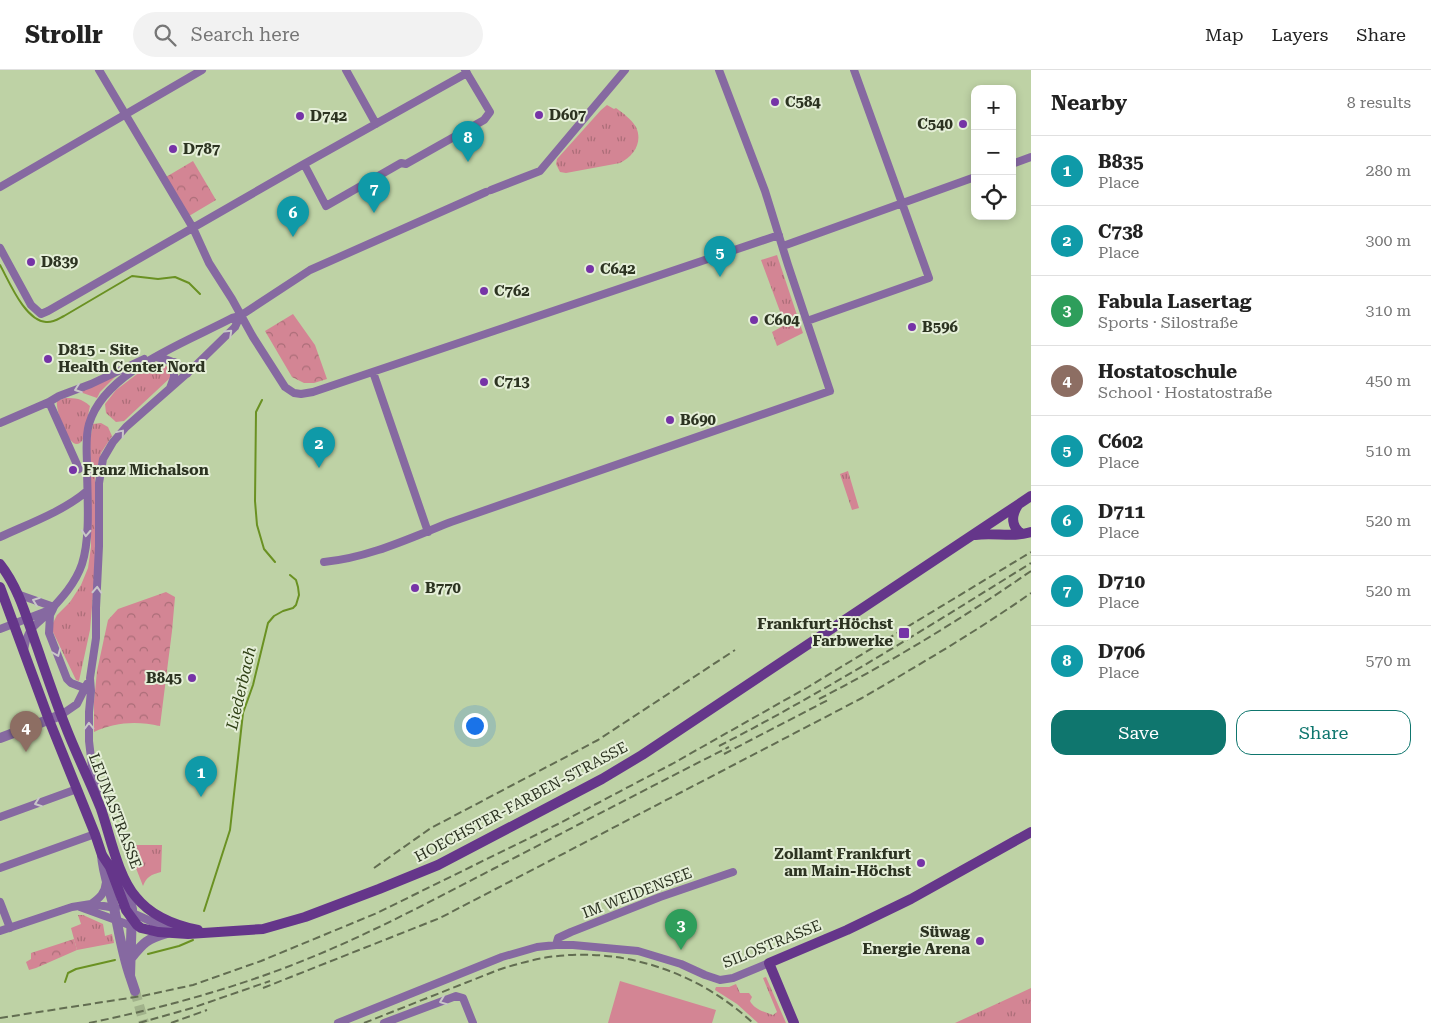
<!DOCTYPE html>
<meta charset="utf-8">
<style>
:root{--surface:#fff;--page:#f2f2f2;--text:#222;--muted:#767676;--line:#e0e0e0;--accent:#0f766e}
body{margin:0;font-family:"Roboto Serif",serif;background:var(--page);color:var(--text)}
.controls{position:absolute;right:15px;top:15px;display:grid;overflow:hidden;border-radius:10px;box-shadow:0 2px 8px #0003}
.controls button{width:45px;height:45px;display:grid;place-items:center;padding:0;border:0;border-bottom:1px solid var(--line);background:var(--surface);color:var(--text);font:25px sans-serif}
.you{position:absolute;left:474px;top:655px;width:18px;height:18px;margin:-12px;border:4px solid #fff;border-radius:50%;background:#1a73e8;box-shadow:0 0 0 8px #1a73e833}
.badge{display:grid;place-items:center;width:32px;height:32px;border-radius:50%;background:var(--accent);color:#fff;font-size:16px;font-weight:700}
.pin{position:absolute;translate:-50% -41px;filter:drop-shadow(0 1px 2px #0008)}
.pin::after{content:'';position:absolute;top:26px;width:18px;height:15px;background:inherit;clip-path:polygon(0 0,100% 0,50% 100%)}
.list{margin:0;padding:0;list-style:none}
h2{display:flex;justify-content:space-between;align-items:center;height:65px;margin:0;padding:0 20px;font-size:21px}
h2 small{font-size:16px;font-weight:400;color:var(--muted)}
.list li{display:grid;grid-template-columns:32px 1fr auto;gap:15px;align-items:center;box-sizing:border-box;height:70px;padding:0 20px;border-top:1px solid var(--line)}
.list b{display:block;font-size:19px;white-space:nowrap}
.list p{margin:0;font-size:16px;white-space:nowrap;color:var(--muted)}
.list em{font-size:16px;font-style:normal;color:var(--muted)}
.actions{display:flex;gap:10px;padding:15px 20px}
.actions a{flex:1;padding:11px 0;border:1px solid var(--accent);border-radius:15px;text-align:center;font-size:18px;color:var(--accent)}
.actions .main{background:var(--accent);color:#fff}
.icon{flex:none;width:28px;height:28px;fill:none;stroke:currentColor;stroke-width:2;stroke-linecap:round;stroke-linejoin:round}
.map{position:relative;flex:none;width:1031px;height:953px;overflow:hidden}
header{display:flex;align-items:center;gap:30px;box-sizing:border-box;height:70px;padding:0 25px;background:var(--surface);border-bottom:1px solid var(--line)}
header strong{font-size:24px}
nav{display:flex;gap:28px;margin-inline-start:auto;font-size:18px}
.search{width:350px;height:45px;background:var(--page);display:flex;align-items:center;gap:12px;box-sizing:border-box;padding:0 18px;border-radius:28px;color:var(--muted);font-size:19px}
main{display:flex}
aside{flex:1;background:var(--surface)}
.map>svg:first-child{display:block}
</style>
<header>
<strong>Strollr</strong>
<div class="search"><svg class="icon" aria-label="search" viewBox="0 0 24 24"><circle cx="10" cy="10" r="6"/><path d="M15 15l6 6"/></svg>Search here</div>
<nav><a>Map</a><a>Layers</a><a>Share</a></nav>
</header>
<main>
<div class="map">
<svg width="1031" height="953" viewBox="0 0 1031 953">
<defs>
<pattern id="grass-tufts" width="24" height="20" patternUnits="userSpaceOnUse" patternTransform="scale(1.25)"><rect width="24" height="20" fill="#d38594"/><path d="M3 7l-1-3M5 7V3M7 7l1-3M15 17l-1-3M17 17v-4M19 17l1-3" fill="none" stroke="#ab6d78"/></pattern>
<pattern id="park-crowns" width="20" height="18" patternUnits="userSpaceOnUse" patternTransform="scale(1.25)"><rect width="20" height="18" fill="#d38594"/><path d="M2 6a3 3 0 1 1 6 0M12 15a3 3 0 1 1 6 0" fill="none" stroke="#ab6d78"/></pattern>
</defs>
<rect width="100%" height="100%" fill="#bed2a5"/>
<path fill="url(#grass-tufts)" d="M607,35L614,39L616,38C623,43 631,49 636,57C643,72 634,86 620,93L566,103L560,102L556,94L557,89L601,40Z
M777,185L803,263L777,276L772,262L785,255L761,190Z
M158,293L168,297L170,302V308L124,351L116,352L106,343L105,334L116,320L149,295Z
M118,304L100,322L97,328L80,322Z
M65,328C76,328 81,328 90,336C88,344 85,367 82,371C70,386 55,339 57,331Z
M101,353L108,357L112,366L101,383L95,407V502L90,560L79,611L76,610L53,562V553L57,545L70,532L81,515L88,498L91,477L90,370L93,354Z
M848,401L859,438L852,440L840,404Z
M123,775H162L161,802C151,805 147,806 143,816L130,783Z
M78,845H83L103,854L105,866L112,864L114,873L77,880L71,858L81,854Z
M766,907L786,953H758L737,934L715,920L716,917H729L736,914L740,923H749L752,927L750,931C754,939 764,942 773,945L777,942L763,908Z
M1031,918V953H955Z"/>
<path fill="url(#park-crowns)" d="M193,91L216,130L189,146L166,107Z
M293,244L315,275L327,309L314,313H304L292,307L265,261Z
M166,522L175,527L172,561L160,656C137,651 115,652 94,662V632L97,601L108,550L118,539Z
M74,869L77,880L36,898L29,900L26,892L31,889V883Z"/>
<path fill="#d38594" d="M620,911L716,940L712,953H608Z"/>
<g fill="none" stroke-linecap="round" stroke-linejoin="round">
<path stroke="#6a9122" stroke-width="2" d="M0,195C9,211 25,251 46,252C53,253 58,249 64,246L132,206L158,209L175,207L189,213L200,224
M262,330L256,342L255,431L257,455L264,479L275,492
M204,841L230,760L243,643L253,615L268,553L274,546L283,541L293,538L296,535L299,525L298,517L296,510L290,505
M148,884L179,876L193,870
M65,912L68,903L76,899L115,890"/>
<path stroke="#a1b28b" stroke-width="10" stroke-dasharray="10 5" stroke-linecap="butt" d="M135,921L144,953"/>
<path stroke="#8669a1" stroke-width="8" d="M99,0L193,158L209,193L232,229L253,267L285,317L294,323L301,324L313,322L779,165
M346,0L376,54
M465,0L490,42L484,50L406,94L401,93L326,136L304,94L467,3
M1012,94L1031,87
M0,117L202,0
M491,120L540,101L625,0
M783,176L975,107
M0,178L31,235L41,244L48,241L304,94
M807,251L929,208L854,0
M156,287C170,290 178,293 187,304
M373,302L428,462
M170,318L174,307V292
M49,332L79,399
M0,353L49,332L59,326L91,314L144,289
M0,467C28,454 64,441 87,421
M324,492C368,488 410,468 451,452L830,321L788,195L765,121L719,0
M17,524L54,537
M53,539L50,545L49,563L67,609L71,613L84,618
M0,559L47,541
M24,581C25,574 26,566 31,560C34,555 40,551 44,547C59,531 75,515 82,494C91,466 87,425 87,396C87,382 85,368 89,354C104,301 187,272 232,248L240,246L310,200L486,122
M61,645L77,634L87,614
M97,722L92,696L89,671V642L91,621L90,608L96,568V538L99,476V413L103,389L113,372L126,357L192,299L235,257L240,246
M0,747L77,719
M0,798L95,764
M0,832L10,858
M91,834C100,828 105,823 106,812
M80,837L135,857
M128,841L157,854L178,858
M0,861L72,837L91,834L116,838
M556,875L558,868L571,862L660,827L733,802
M338,953L502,887L537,877L556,875H573L638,881L681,894L705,905L720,910L733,908L769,893
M384,953L456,926L463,928L473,953"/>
<path stroke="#8669a1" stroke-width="10" d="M0,668L61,645
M102,785C103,803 110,820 114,838C119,861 122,883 130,906
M126,816L132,839L130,906L135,921
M131,888C144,872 147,869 167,863"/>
<path stroke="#65368a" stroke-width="10" d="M1018,435C1011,446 1011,457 1022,464
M975,465C994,462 1013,468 1031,462
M0,494C19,518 27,549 37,577C46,603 55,630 65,655C76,684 90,711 101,739C110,765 118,807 136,827C151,846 174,855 198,860
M0,517L49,650L95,764L102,785L110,797L126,840L137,855L141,858L158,862L188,864L263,859L305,847L379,819L438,795L602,709L642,685L1031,426
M794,953L769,893L847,860L911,829L1031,762"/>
<path stroke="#626d51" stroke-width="2" stroke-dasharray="8 4" stroke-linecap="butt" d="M819,629C893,591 963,548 1031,501
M719,676C826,621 928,557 1031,493
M724,684L828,630
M374,798L431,758L598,670L735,580
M263,918L440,848L862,628C919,595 977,561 1031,523
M0,948L142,926L193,915L261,891L377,843L558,754L672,694L808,617L1031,482
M89,953C167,937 243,916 317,885C377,860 435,829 493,799C572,758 650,717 729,677
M139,953L192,938L270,911
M171,953L207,940
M364,953L498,900C513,895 528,891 543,888C619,875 697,901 753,953"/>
</g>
<defs><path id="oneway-chevron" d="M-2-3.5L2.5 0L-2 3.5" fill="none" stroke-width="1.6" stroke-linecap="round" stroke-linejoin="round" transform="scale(1.25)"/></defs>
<g stroke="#c8c7c8">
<use href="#oneway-chevron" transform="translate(229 263) rotate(-44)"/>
<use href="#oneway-chevron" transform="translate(78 319) rotate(160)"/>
<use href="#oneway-chevron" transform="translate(121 363) rotate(-50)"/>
<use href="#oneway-chevron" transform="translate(86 463) rotate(93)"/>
<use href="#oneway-chevron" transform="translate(97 520) rotate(-87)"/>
<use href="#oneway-chevron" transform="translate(36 531) rotate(-160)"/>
<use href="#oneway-chevron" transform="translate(57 583) rotate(68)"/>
<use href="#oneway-chevron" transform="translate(89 656) rotate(-91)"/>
<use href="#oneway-chevron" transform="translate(38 733) rotate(160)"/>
<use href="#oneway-chevron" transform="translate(443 931) rotate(159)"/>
</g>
<g fill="#7633a7" stroke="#e5efd8" stroke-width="2">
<circle cx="775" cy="32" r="5"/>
<circle cx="539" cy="45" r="5"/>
<circle cx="300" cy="46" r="5"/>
<circle cx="963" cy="54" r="5"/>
<circle cx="173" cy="79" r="5"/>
<circle cx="31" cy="192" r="5"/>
<circle cx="590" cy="199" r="5"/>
<circle cx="484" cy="221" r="5"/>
<circle cx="754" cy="250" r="5"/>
<circle cx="912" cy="257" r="5"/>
<circle cx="48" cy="289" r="5"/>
<circle cx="484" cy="312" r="5"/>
<circle cx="670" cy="350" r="5"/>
<circle cx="73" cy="400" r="5"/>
<circle cx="415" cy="518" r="5"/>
<rect x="898" y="557" width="12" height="12" rx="2.5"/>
<circle cx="192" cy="608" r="5"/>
<circle cx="921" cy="793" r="5"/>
<circle cx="980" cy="871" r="5"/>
</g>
<g text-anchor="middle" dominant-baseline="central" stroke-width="4" stroke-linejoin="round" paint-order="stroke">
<g font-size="15" font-weight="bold" fill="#2c3321" stroke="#e5efd8" text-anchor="start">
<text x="785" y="32">C584</text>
<text x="549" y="45">D607</text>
<text x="310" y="46">D742</text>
<text x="953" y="54" text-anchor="end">C540</text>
<text x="183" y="79">D787</text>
<text x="41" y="192">D839</text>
<text x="600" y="199">C642</text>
<text x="494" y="221">C762</text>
<text x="764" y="250">C604</text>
<text x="922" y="257">B596</text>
<text x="58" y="280">D815 - Site<tspan x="58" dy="17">Health Center Nord</tspan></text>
<text x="494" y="312">C713</text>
<text x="680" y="350">B690</text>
<text x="83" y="400">Franz Michalson</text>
<text x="425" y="518">B770</text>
<text x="893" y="554" text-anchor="end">Frankfurt-Höchst<tspan x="893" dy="17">Farbwerke</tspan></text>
<text x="182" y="608" text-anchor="end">B845</text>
<text x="911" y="784" text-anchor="end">Zollamt Frankfurt<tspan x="911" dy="17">am Main-Höchst</tspan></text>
<text x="970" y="862" text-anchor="end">Süwag<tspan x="970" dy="17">Energie Arena</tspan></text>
</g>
<g font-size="15" fill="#2c3321" stroke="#e5efd8">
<text transform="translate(521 732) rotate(-28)">HOECHSTER-FARBEN-STRASSE</text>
<text transform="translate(115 741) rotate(69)">LEUNASTRASSE</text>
<text transform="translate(637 823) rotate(-21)">IM WEIDENSEE</text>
<text transform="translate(772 874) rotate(-22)">SILOSTRASSE</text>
</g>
<g font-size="16" font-style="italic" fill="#314217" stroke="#e5efd8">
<text transform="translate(241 618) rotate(-77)">Liederbach</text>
</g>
</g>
</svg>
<div class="controls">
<button>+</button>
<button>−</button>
<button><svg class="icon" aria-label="locate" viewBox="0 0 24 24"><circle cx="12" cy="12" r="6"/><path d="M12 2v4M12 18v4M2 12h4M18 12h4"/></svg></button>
</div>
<div class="you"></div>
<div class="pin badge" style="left:201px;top:727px;background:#0f9aa8">1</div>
<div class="pin badge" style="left:319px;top:398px;background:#0f9aa8">2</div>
<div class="pin badge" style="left:681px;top:880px;background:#2e9e5b">3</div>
<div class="pin badge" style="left:26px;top:682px;background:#8d6e63">4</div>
<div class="pin badge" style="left:720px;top:207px;background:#0f9aa8">5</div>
<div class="pin badge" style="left:293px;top:167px;background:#0f9aa8">6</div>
<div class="pin badge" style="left:374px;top:143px;background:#0f9aa8">7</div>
<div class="pin badge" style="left:468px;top:92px;background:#0f9aa8">8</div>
</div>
<aside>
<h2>Nearby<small>8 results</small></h2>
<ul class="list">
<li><span class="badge" style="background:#0f9aa8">1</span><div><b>B835</b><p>Place</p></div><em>280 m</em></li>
<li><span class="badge" style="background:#0f9aa8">2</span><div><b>C738</b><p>Place</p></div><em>300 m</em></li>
<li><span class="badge" style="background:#2e9e5b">3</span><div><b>Fabula Lasertag</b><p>Sports · Silostraße</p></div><em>310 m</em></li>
<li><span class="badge" style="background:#8d6e63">4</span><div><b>Hostatoschule</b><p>School · Hostatostraße</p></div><em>450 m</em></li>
<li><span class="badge" style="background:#0f9aa8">5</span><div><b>C602</b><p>Place</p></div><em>510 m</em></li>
<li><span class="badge" style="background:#0f9aa8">6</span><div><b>D711</b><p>Place</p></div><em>520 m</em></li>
<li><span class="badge" style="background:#0f9aa8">7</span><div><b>D710</b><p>Place</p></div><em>520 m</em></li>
<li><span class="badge" style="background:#0f9aa8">8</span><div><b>D706</b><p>Place</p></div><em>570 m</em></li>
</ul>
<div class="actions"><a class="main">Save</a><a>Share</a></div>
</aside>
</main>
